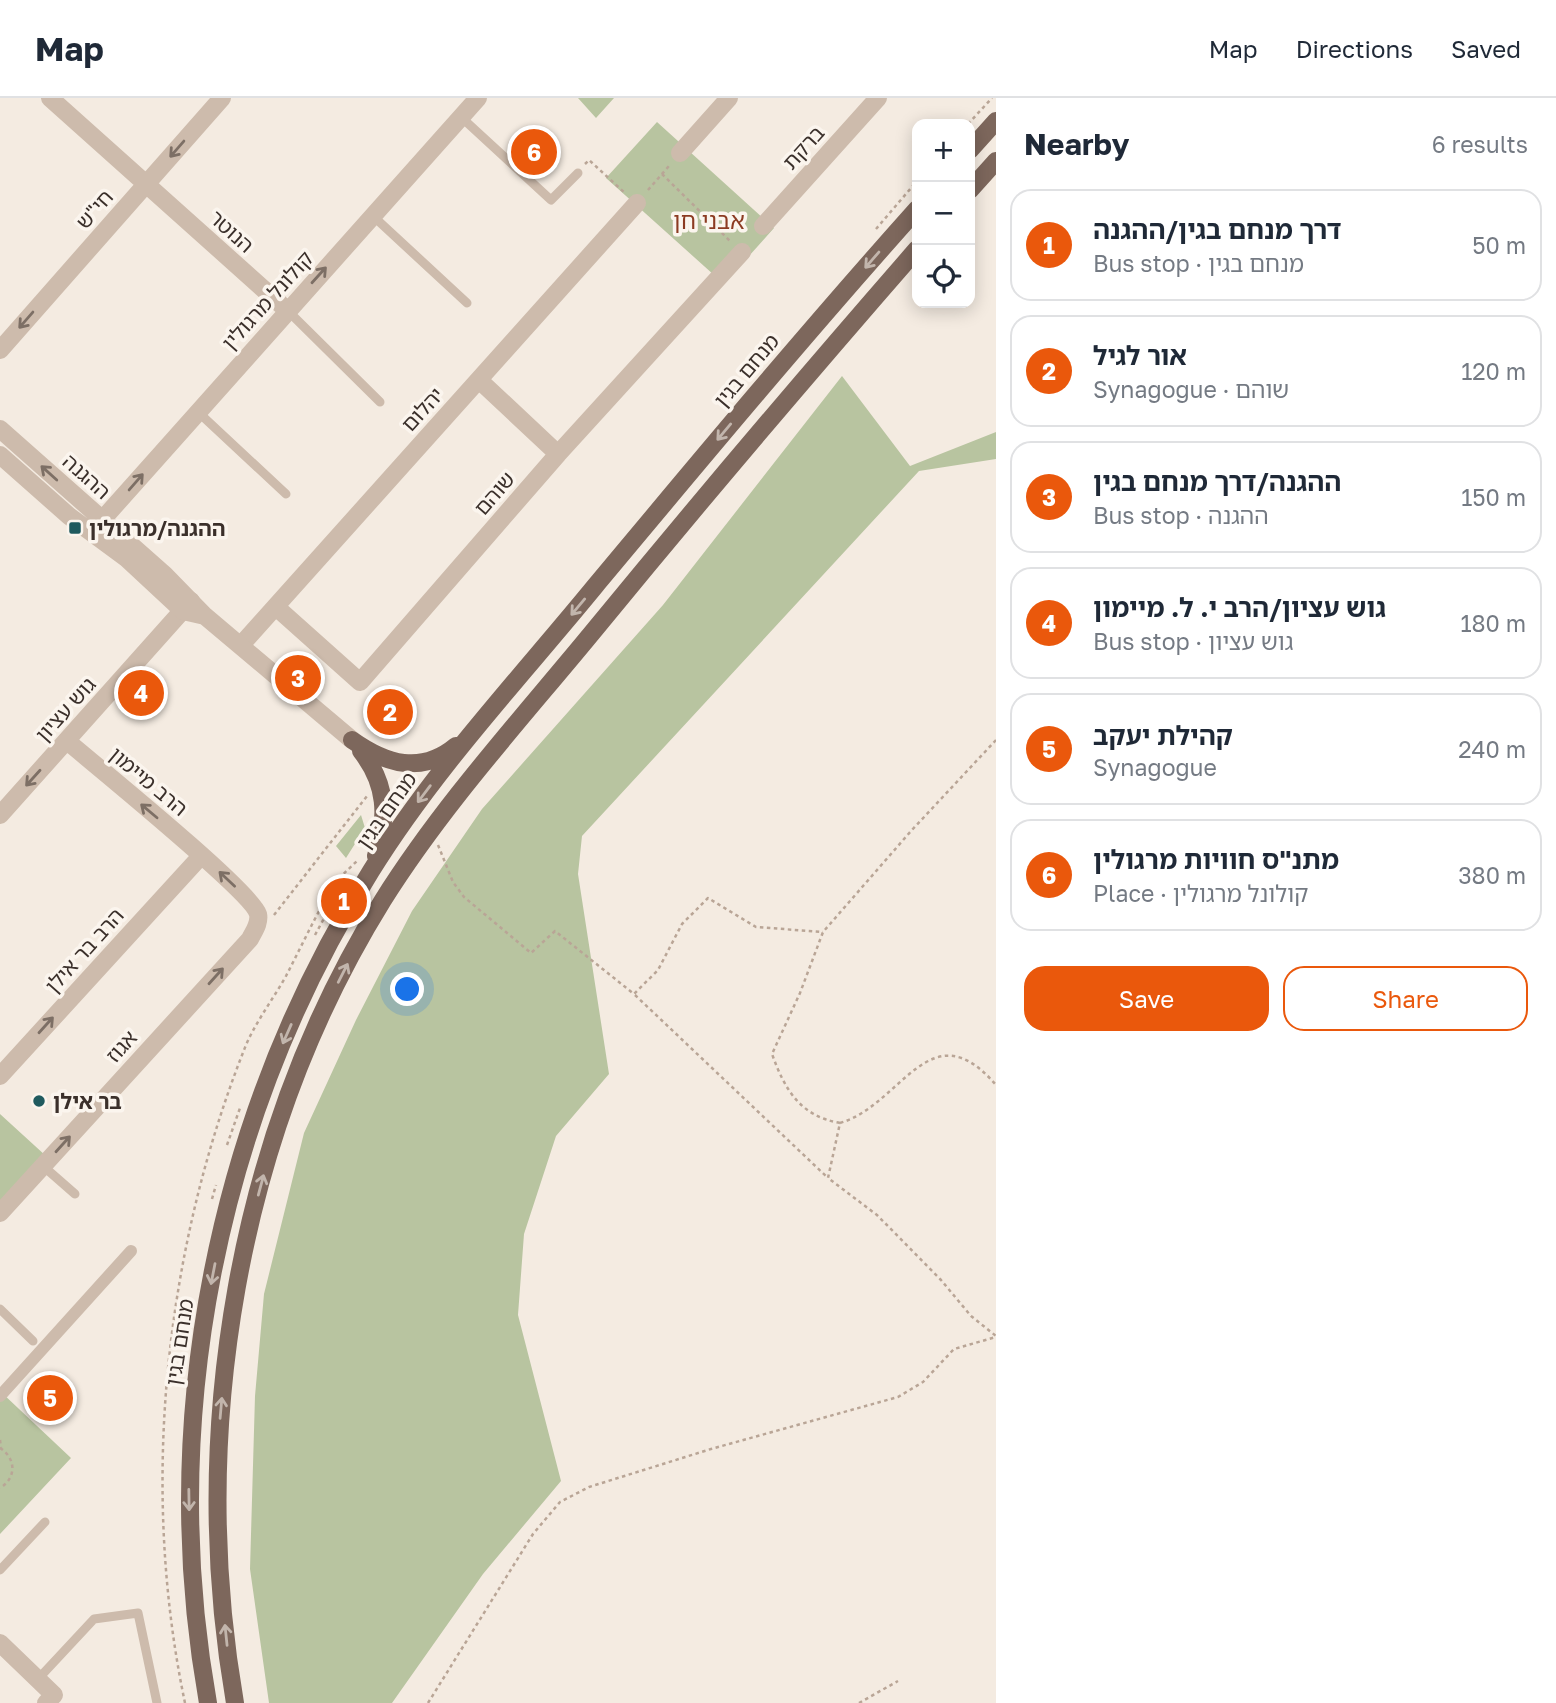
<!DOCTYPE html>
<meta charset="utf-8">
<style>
:root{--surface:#fff;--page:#f6f6f7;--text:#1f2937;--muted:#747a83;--line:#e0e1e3;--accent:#ea580c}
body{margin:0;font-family:"Golos Text","Noto Sans Hebrew",sans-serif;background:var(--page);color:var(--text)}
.controls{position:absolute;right:21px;top:21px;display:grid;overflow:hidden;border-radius:14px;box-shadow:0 4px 18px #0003}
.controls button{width:63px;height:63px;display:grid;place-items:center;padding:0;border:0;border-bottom:2px solid var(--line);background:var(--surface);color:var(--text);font:35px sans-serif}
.you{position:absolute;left:408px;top:892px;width:24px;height:24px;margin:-18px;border:5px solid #fff;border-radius:50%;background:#1a73e8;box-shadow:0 0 0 10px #1a73e833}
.badge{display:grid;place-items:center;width:46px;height:46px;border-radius:50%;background:var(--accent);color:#fff;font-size:23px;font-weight:700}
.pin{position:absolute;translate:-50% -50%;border:4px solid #fff;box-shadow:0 2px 7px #0006}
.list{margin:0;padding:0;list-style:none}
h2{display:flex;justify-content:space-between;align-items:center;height:91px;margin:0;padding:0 28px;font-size:30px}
h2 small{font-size:23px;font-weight:400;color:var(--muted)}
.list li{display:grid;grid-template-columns:46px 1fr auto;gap:21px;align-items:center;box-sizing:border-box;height:112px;margin:0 14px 14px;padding:0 14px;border:2px solid var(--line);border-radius:21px}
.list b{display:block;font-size:26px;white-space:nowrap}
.list p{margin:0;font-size:23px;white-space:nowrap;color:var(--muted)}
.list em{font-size:23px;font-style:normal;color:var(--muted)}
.actions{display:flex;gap:14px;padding:21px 28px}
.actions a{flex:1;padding:16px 0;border:2px solid var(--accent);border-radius:21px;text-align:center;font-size:24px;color:var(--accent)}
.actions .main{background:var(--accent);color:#fff}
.icon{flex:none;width:38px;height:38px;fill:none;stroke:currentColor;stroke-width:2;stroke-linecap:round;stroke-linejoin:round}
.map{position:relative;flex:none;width:996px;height:1605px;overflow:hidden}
header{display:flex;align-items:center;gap:42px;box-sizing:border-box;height:98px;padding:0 35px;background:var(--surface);border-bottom:2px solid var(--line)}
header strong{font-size:33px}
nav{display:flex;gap:38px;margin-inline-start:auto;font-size:24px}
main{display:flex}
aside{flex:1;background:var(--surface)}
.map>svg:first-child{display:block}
</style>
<header>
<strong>Map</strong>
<nav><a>Map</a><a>Directions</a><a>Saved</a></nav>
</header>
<main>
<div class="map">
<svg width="996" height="1605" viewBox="0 0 996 1605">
<rect width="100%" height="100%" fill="#f4ebe1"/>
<path fill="#b8c4a0" d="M578,0H614L596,20Z
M657,24L774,130L724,186L606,80Z
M842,278L910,368L996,334V361L919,373L582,738L578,776L609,976L556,1038L524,1136L518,1217L561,1383L483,1476L392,1605H269L250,1471L255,1298L264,1196L304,1035L356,922L412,813L482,711L663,507Z
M361,717L365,730L346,760L336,748Z
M0,1016L46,1058L0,1110Z
M1,1294L71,1360L0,1436V1296Z"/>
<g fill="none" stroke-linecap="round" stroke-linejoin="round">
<path stroke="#b9a596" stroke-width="2.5" stroke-dasharray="3.5 3.5" stroke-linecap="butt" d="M968,26L992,0
M585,66L589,62L626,96
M662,76L731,144
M648,92L669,68
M876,131L917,83
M996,642L911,733L823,834L800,895L772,956C785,992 800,1018 840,1025L828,1080L877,1117L941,1182L971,1218L996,1238
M438,747L453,784L464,799L531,855L555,833L634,896L658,872L682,826L708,800L756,829L823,834
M274,817L367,698
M315,837L340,791
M635,897L828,1080
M840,1025C902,1007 930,910 996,987
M227,1047L240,1010
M212,1101L216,1087
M0,1342L1,1350
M0,1350C16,1360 17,1380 0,1390
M185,1605C140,1391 164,1155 244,952C254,926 272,903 286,878C302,847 317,815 335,784L357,763
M428,1605L533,1436L560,1404L589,1389L711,1351L898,1299L923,1284L954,1251L996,1239
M859,1605L898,1583"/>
<path stroke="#cdbbac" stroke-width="9" d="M461,19L551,102L578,75
M373,118L467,205
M288,213L380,304
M198,314L286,396
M43,1068L75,1096
M0,1211L33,1243
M0,1472L45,1424
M39,1580L94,1521L138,1515L157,1605"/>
<path stroke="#cdbbac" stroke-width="12" d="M0,1298L131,1153"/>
<path stroke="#cdbbac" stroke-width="18" d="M50,0L288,213
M680,55L729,0
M763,128L878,0
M0,252L222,0
M479,282L558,356
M90,429L102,422L478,0
M276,509L360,584L558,356L742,154
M241,547L637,105
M0,717L191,503
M0,978L201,758
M0,1115L250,841C254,833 260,825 258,816C252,794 95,667 67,643
M0,1545L54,1597L46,1605"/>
<path stroke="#cdbbac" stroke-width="18" d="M0,331L165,477L205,518L352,642
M0,357L69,418L126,460L183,513L205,518"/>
<path stroke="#7d675c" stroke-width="18" d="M970,52L996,23
M970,92L996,63
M352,642C386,666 421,677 456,648
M361,653C387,686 388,719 376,758
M208,1605C157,1320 217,1019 371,773C435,670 520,580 596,487C702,360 807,234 917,111
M235,1605C188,1334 237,1037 383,802C444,705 523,619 596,530C701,402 808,276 917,151"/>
</g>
<defs><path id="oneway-shaft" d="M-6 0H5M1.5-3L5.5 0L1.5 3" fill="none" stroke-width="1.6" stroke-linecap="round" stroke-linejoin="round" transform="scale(1.75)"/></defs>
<g stroke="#7d6f65">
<use href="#oneway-shaft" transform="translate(177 51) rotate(131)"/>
<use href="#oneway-shaft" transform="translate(319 177) rotate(-48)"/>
<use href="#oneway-shaft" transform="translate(26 222) rotate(131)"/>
<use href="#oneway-shaft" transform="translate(49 375) rotate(-138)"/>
<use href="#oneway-shaft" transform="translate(136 384) rotate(-49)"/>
<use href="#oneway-shaft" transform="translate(33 680) rotate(132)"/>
<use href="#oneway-shaft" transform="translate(149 713) rotate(-140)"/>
<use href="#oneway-shaft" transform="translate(227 781) rotate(-137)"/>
<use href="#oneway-shaft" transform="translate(216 878) rotate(-48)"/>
<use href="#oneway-shaft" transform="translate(46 927) rotate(-48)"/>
<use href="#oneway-shaft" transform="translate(63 1046) rotate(-48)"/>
</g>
<g stroke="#c2b5ac">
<use href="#oneway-shaft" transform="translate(872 162) rotate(131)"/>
<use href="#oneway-shaft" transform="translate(724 334) rotate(130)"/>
<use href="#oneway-shaft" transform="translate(578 509) rotate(130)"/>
<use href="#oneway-shaft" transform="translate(424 696) rotate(127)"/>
<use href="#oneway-shaft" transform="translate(343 875) rotate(-63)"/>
<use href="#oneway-shaft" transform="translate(287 936) rotate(114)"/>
<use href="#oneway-shaft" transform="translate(261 1087) rotate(-75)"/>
<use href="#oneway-shaft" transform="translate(213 1176) rotate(101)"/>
<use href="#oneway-shaft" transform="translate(221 1310) rotate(-85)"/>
<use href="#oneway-shaft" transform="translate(189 1402) rotate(89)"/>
<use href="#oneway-shaft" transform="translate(226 1537) rotate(-96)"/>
</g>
<g fill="#1f5a5e" stroke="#fbf5ee" stroke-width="2.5">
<rect x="68" y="423" width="14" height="14" rx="3.5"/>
<circle cx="39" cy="1003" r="7"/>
</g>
<g text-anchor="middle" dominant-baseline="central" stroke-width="7" stroke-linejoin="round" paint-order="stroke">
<g font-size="21" fill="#3b302b" stroke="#fbf5ee">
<text transform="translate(803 49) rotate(-48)">ברקת</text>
<text transform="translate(94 111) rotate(-49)">חי"ש</text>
<text transform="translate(232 133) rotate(42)">הנוטר</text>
<text transform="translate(267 202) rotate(-48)">קולונל מרגולין</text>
<text transform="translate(746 272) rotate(-50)">מנחם בגין</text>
<text transform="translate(422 311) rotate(-48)">יהלום</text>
<text transform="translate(87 378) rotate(42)">ההגנה</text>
<text transform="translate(494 395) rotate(-49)">שוהם</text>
<text transform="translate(65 611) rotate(-48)">גוש עציון</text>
<text transform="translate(149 683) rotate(40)">הרב מיימון</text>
<text transform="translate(386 712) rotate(-55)">מנחם בגין</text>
<text transform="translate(84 852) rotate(-48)">הרב בר אילן</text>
<text transform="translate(121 948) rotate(-48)">אגוז</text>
<text transform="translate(179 1244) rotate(-81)">מנחם בגין</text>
</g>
<g font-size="21" font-weight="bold" fill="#3b302b" stroke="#fbf5ee" text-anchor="start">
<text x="89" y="430">ההגנה/מרגולין</text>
<text x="53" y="1003">בר אילן</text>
</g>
<g font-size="23" fill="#8c3b22" stroke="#fbf5ee">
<text x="709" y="122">אבני חן</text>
</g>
</g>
</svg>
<div class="controls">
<button>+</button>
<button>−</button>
<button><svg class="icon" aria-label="locate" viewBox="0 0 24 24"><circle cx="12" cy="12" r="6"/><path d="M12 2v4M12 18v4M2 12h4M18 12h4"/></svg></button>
</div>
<div class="you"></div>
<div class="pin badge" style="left:344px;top:803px">1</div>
<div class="pin badge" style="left:390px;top:614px">2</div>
<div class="pin badge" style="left:298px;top:580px">3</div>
<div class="pin badge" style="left:141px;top:595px">4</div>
<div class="pin badge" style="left:50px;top:1300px">5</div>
<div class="pin badge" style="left:534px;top:54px">6</div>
</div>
<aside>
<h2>Nearby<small>6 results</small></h2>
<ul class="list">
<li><span class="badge">1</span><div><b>דרך מנחם בגין/ההגנה</b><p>Bus stop · מנחם בגין</p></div><em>50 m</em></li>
<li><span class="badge">2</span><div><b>אור לגיל</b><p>Synagogue · שוהם</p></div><em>120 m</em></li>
<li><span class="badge">3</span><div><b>ההגנה/דרך מנחם בגין</b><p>Bus stop · ההגנה</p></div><em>150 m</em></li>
<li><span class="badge">4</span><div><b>גוש עציון/הרב י. ל. מיימון</b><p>Bus stop · גוש עציון</p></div><em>180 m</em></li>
<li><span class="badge">5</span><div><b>קהילת יעקב</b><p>Synagogue</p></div><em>240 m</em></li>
<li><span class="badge">6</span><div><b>מתנ&quot;ס חוויות מרגולין</b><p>Place · קולונל מרגולין</p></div><em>380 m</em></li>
</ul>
<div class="actions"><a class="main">Save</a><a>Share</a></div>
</aside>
</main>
